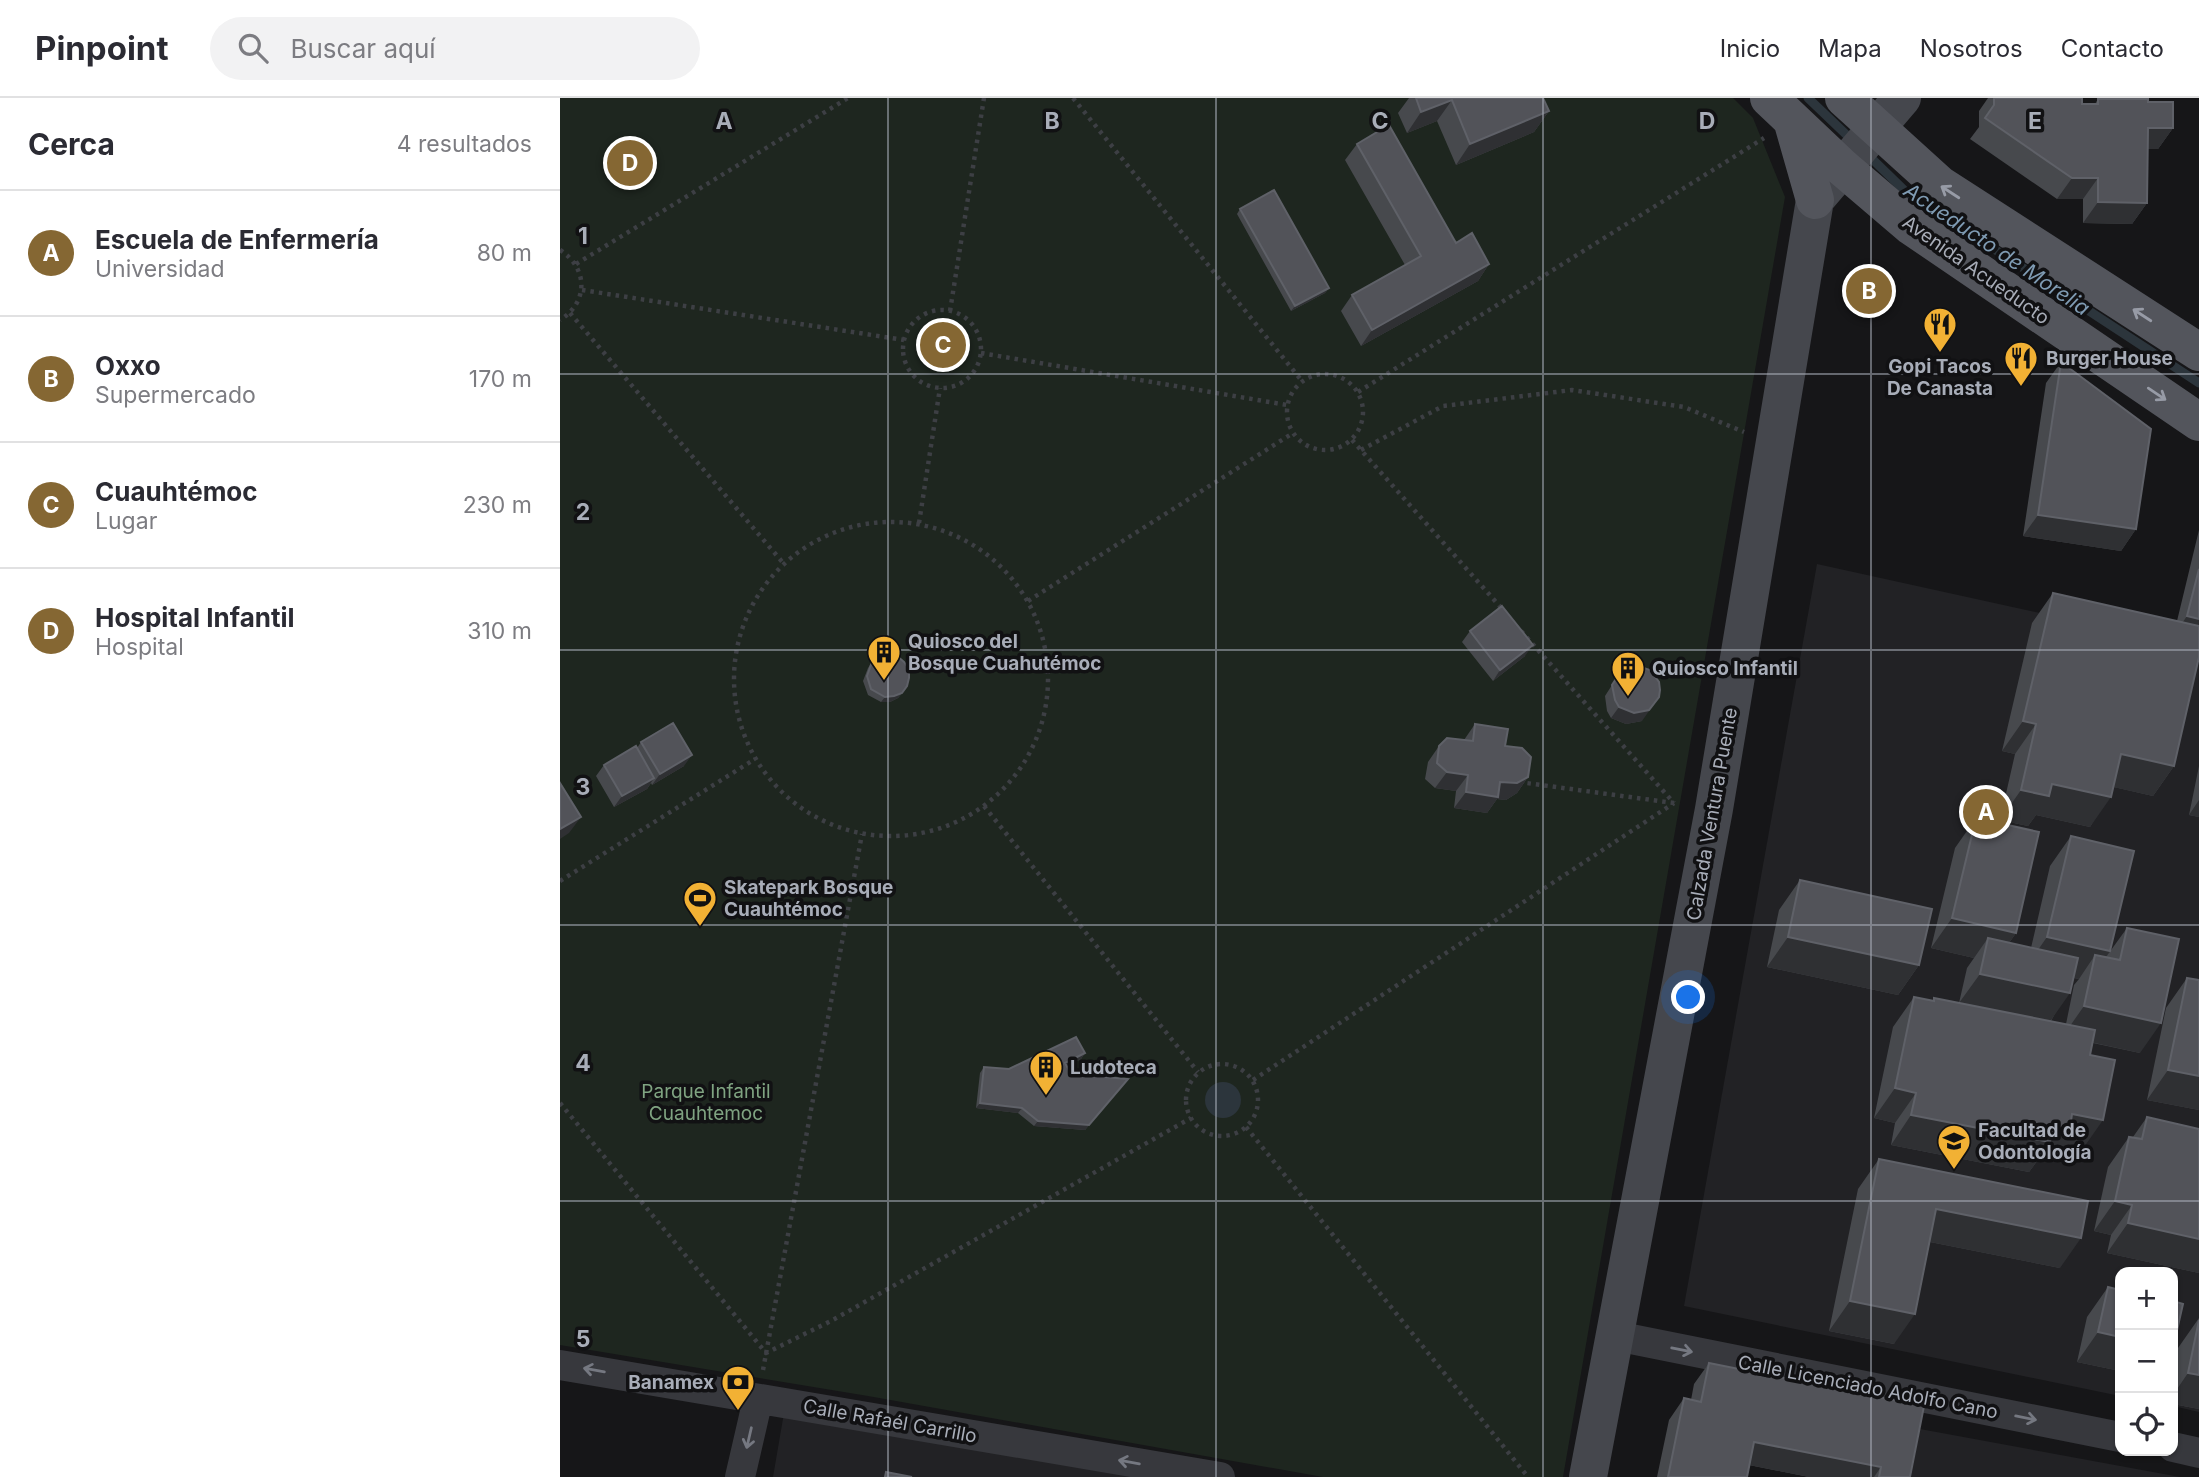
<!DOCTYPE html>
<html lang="es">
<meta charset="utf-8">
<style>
:root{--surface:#fff;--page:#f2f2f3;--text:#2b2b33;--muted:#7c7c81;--line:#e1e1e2;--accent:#856733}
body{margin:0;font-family:Inter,sans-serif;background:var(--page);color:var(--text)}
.controls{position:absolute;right:21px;bottom:21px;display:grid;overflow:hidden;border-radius:14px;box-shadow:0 2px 5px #0004}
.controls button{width:63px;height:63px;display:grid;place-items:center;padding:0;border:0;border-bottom:2px solid var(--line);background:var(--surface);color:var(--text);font:35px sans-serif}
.you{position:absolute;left:1129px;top:900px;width:24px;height:24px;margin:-18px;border:5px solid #fff;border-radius:50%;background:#1a73e8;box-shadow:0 0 0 10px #1a73e833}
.badge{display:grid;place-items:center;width:46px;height:46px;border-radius:50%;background:var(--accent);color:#fff;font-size:23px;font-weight:700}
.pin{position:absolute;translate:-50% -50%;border:4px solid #fff;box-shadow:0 2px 7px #0006}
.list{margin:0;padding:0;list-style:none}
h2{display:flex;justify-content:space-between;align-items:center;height:91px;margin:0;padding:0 28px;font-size:30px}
h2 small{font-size:23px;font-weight:400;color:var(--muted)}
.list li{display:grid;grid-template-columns:46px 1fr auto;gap:21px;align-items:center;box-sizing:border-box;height:126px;padding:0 28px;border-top:2px solid var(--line)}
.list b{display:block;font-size:26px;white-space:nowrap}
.list p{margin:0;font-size:23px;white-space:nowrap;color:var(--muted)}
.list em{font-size:23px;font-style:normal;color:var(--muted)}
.icon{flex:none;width:38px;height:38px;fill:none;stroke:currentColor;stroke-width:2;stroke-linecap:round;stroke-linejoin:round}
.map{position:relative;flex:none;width:1639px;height:1379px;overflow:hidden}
header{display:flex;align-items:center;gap:42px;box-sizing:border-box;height:98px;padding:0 35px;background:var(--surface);border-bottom:2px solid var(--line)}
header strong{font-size:33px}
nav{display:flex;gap:38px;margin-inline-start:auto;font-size:24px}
.search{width:490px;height:63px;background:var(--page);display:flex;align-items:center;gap:18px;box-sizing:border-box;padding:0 24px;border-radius:38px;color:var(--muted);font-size:26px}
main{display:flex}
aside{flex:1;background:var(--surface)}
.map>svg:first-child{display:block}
</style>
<header>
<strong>Pinpoint</strong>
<div class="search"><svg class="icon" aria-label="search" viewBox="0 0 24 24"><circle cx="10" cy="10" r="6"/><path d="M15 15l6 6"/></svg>Buscar aquí</div>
<nav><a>Inicio</a><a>Mapa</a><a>Nosotros</a><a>Contacto</a></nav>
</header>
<main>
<aside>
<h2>Cerca<small>4 resultados</small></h2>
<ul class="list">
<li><span class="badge">A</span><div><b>Escuela de Enfermería</b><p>Universidad</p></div><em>80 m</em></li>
<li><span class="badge">B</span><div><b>Oxxo</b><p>Supermercado</p></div><em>170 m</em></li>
<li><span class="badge">C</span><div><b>Cuauhtémoc</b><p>Lugar</p></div><em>230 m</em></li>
<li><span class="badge">D</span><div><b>Hospital Infantil</b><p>Hospital</p></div><em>310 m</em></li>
</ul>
</aside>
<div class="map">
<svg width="1639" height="1379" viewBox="0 0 1639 1379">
<rect width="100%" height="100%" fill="#161618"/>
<path fill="#222225" d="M1257,466L1639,550V1314L1613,1308V1174H1560V1298L1124,1208Z
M225,1309L628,1379H213Z
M1360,1331L1620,1379H1351Z"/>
<path fill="#1e261f" d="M0,0H1173L1193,20L1225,99L1003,1379H763L308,1298L0,1247Z"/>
<path fill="#2c353c" d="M645 1002a18 18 0 1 1 36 0a18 18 0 1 1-36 0Z"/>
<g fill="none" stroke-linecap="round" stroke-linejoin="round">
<path stroke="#2c353c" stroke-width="9" d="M1248,0L1294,44
M1307,56L1344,92L1639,285"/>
<path stroke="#3d3f44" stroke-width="4.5" stroke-dasharray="3.5 5" stroke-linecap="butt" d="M513,0L742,283
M0,152C28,170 29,204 0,222
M16,166L288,0
M22,192L344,242
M343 251a39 39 0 1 1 78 0a39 39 0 1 1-78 0Z
M390,213L424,0
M10,215L224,466
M421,255L727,307
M727 314a38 38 0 1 1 76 0a38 38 0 1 1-76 0Z
M798,294L1204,40
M792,342L944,513
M801,352L883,308L1012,292L1124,309L1184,334
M174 581a157 157 0 1 1 314 0a157 157 0 1 1-314 0Z
M359,425L380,290
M468,503L733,335
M961,533L1114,705
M959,684L1114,705
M424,708L638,974
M0,783L195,661
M626 1002a36 36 0 1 1 72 0a36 36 0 1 1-72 0Z
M693,982L1114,705
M0,1005L206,1255L271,1223L631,1020
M686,1029L968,1379
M203,1272L302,736"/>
<path stroke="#37383d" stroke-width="30" d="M1056,1238L1560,1339
M0,1267L660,1379
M1613,1349L1639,1355
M180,1379L198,1301"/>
<path stroke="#45474d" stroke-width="38" d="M1028,1379L1154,711L1255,102L1342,0"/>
<path stroke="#53555c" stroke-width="38" d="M1209,0L1283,70L1351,128L1639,324
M1284,0L1380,87L1639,254
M1233,25L1255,102"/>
</g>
<path fill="#47494d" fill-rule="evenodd" d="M849,0H983L989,13L974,34L896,67L877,23L847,35L838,15Z
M1428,0H1522V6H1535L1538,1L1588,4L1613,30L1598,51H1588L1587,105L1572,126L1523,125V101H1497L1410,41L1419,29V13Z
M797,46L896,145L929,166L918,183L801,248L781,213L792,197L845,167L785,62Z
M680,111L769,190L765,195L731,213L677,116Z
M1501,264L1576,431L1561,453L1463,438L1486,285Z
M1639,432V559L1614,668L1593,698L1554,689L1530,729L1476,717L1468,728L1440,722L1455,656L1442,653L1472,525L1493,495L1617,523Z
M910,533L965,558L933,583L902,544Z
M312,564L343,594L338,600L330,604H321L308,597L303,583L308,570Z
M1061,573L1082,623L1066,626L1051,620L1047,613L1045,598Z
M915,626L968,679L957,695L946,702L937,701L927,715L894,710L896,693L875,690L865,681L868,664L879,648L904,642Z
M81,644L124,668L92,687L91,685L87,691L54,709L36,678L44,667L77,650Z
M1639,668V719L1629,717Z
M1416,720L1456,835L1449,845L1471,850L1490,768L1511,738L1550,853L1546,859L1567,830L1580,955L1533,945L1530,957L1522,1052L1498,1047L1489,1060L1480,1059L1469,1074L1331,1047L1335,1025L1314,1020L1333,929L1354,899L1372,903L1374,900L1399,905L1407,870L1414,860L1371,850L1395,750ZM1514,880L1519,881L1514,887L1506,926L1491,923Z
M1240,782L1359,867L1338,897L1207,869L1219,812Z
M1627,880L1639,882V1012L1587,1002L1606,910Z
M525,955L521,961L506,968L511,976L568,981L525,1032L474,1028L458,1015L416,1010L420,975L424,969L449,971Z
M1587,1019L1639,1031V1175L1547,1155L1551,1137L1534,1133L1548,1069L1569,1039H1573Z
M1319,1061L1500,1170L1370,1144L1334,1246L1269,1233L1298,1091Z
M1548,1189L1560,1273L1517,1264L1527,1219Z
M1639,1220V1311L1613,1306V1278L1618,1250Z
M1149,1265L1350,1379H1249L1189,1367L1187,1379H1097L1109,1322L1124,1300L1131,1302L1134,1286Z"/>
<path fill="#2f3033" d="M892,2L877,23L847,35L861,14Z
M989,13L974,34L896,67L910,46Z
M1588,30H1613L1598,51H1573Z
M1512,80H1538L1523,101H1497Z
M1538,104L1587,105L1572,126L1523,125Z
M929,166L918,183L801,248L812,232Z
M769,190L765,195L731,213L735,208Z
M1478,417L1576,431L1561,453L1463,438Z
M1627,518L1639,521V546L1612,540Z
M973,547L965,558L933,583L940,572Z
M347,588L338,600L330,604H321L325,599Z
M1099,599L1082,623L1066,626L1051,620L1059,609Z
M1463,623L1476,626L1455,656L1442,653Z
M1561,656L1614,668L1593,698L1540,686Z
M132,657L124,668L92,687L100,676Z
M887,674L908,677L896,693L875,690Z
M968,679L957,695L946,702L937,701L927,715L894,710L906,694L940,684Z
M94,680L87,691L54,709L62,698Z
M1492,686L1551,699L1530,729L1476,717L1468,728L1440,722L1461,692Z
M1639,702V719L1629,717Z
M21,719L9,735L0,741V731Z
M1392,820L1456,835L1435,865L1428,840L1414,860L1371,850Z
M1228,839L1359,867L1338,897L1207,869Z
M1487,839L1550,853L1530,883L1535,857L1519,881L1466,869Z
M1420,876L1510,895L1489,925L1399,905Z
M1524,908L1601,925L1580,955L1503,938Z
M525,955L521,961L501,970L505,965Z
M1608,972L1639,978V1012L1587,1002Z
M568,981L525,1032L474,1028L478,1023Z
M1335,990L1356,995L1335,1025L1314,1020Z
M420,1005L462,1010L458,1015L416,1010Z
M1512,1016L1543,1022L1522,1052L1498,1047L1489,1060L1480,1059L1469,1074L1331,1047L1351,1017L1494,1027Z
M1555,1103L1572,1107L1551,1137L1534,1133Z
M1376,1111L1521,1140L1500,1170L1355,1141Z
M1568,1125L1639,1141V1175L1547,1155Z
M1290,1203L1355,1216L1334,1246L1269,1233Z
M1538,1234L1560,1239V1273L1517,1264Z
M1628,1275L1639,1277V1311L1613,1306V1297Z
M1194,1344L1321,1369L1314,1379H1249L1179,1365Z"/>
<path fill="#525359" stroke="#5f6168" stroke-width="2" d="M856,0H983L989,13L910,46L892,2L861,14Z
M1434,0H1522V6H1538V1H1588V4H1613V30H1588L1587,105L1538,104V80H1512L1425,20L1434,7Z
M829,27L896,145L912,135L929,166L812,232L792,197L861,158L797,46Z
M714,92L769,190L735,208L680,111Z
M1501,264L1591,331L1576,431L1478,417Z
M1639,471V521L1627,518Z
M1493,495L1639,528V559L1614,668L1561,656L1551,699L1492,686L1489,698L1461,692L1476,626L1463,623Z
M942,508L973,547L940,572L910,533Z
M328,557L337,558L344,564L349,571V580L347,588L342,595L334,598L325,599L311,591L307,578L312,564L319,559Z
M1075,567L1090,572L1099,584L1100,592L1099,599L1089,612L1074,615L1059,609L1055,602L1052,587L1061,573Z
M113,625L132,657L100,676L81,644Z
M915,626L948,631L945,648L962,650L971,659L968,679L957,685L940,684L938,699L906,694L908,677L887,674L877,665L879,648L887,640L913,643Z
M76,648L94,680L62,698L44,667Z
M0,685L21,719L0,731Z
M1416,720L1479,734L1456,835L1392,820Z
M1511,738L1574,753L1550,853L1487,839Z
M1240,782L1372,811L1359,867L1228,839Z
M1567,830L1619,841L1601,925L1524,908L1535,857L1560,862Z
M1428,840L1518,860L1510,895L1420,876Z
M1627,880L1639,882V978L1608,972Z
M1354,899L1374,903V900L1535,932L1530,957L1555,962L1543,1022L1512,1016L1510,1030L1494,1027L1490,1044L1351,1017L1356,995L1335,990Z
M516,939L525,955L505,965L511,976L568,981L529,1027L478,1023L462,1010L420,1005L424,969L449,971Z
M1587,1019L1639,1031V1141L1568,1125L1572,1107L1555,1103L1569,1039L1582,1041Z
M1319,1061L1528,1103L1521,1140L1376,1111L1355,1216L1290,1203Z
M1548,1189L1560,1192V1239L1538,1234Z
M1613,1203L1623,1206L1613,1250Z
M1639,1222V1277L1628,1275Z
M1149,1265L1364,1308L1350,1379H1319L1321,1369L1194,1344L1187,1379H1108L1124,1300L1141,1304Z
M326,1374L352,1379H325Z"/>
<defs><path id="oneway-shaft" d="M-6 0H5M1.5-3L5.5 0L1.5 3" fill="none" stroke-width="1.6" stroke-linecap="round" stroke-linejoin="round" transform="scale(1.75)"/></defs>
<g stroke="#979ba6">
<use href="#oneway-shaft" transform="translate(1390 94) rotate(-147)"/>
<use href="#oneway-shaft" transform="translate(1582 217) rotate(-147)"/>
<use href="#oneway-shaft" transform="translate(1597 296) rotate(34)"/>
</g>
<g stroke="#757881">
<use href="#oneway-shaft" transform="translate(1122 1252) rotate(11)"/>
<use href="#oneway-shaft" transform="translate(34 1272) rotate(-170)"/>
<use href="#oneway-shaft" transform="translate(1466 1320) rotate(11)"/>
<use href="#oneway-shaft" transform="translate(189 1340) rotate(103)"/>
<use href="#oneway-shaft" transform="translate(569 1364) rotate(-170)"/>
</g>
<path fill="none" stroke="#a8adb8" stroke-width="2" stroke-opacity="0.55" d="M328,0V1379M656,0V1379M983,0V1379M1311,0V1379M0,276H1639M0,552H1639M0,827H1639M0,1103H1639"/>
<defs>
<symbol id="restaurant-pin" viewBox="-11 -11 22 30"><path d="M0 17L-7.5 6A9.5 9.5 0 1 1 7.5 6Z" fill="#f2b134" stroke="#111113"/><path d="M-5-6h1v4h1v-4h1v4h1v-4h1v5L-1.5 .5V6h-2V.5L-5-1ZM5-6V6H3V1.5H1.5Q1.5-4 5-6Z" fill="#111"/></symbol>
<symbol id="building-pin" viewBox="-11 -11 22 30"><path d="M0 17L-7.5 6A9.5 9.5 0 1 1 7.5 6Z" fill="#f2b134" stroke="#111113"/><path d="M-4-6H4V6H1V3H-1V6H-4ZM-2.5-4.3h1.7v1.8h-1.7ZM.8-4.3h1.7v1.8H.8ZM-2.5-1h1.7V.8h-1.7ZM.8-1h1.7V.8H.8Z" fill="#111"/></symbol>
<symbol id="stadium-pin" viewBox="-11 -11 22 30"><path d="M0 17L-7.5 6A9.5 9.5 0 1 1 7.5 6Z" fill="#f2b134" stroke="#111113"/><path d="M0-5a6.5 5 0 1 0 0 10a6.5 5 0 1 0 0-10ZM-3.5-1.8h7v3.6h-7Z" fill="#111"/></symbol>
<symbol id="university-pin" viewBox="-11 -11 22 30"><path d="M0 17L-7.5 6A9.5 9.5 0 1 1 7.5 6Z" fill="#f2b134" stroke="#111113"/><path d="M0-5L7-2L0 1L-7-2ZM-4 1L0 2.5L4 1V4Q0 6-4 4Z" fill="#111"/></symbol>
<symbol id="bank-pin" viewBox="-11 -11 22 30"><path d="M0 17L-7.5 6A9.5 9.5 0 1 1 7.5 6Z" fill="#f2b134" stroke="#111113"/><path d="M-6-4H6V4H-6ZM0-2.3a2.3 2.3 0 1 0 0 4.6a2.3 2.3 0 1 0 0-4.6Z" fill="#111"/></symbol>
</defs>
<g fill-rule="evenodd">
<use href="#restaurant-pin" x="1361" y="207" width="38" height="52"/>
<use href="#restaurant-pin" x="1442" y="241" width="38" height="52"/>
<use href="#building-pin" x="305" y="535" width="38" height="52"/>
<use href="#building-pin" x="1049" y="551" width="38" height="52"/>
<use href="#stadium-pin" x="121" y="781" width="38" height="52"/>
<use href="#building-pin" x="467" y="950" width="38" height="52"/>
<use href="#university-pin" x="1375" y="1024" width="38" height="52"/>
<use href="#bank-pin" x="159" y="1265" width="38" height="52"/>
</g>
<g text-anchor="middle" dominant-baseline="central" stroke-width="7" stroke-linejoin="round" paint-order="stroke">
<g font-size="19" fill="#a8adb8" stroke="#111113">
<text transform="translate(1416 172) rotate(35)">Avenida Acueducto</text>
<text transform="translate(1152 716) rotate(-80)">Calzada Ventura Puente</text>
<text transform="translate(1308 1289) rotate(11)">Calle Licenciado Adolfo Cano</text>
<text transform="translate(330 1323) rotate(10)">Calle Rafaél Carrillo</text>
</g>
<g font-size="19" font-weight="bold" fill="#a8adb8" stroke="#111113" text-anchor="start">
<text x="1486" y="260">Burger House</text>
<text x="1380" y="268" text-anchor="middle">Gopi Tacos<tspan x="1380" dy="22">De Canasta</tspan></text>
<text x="348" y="543">Quiosco del<tspan x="348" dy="22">Bosque Cuahutémoc</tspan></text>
<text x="1092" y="570">Quiosco Infantil</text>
<text x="164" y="789">Skatepark Bosque<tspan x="164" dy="22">Cuauhtémoc</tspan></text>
<text x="510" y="969">Ludoteca</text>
<text x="1418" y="1032">Facultad de<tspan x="1418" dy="22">Odontología</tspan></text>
<text x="154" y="1284" text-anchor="end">Banamex</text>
</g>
<g font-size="19" fill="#7fa381" stroke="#111113">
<text x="146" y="993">Parque Infantil<tspan x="146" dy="22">Cuauhtemoc</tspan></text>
</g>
<g font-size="21" font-style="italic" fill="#7f9bb3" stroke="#111113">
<text transform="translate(1437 151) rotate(34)">Acueducto de Morelia</text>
</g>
</g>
<g font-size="23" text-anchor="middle" font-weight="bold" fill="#a8adb8" stroke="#111113" stroke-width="7" stroke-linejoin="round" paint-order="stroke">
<text x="164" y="31">A</text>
<text x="492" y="31">B</text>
<text x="820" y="31">C</text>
<text x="1147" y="31">D</text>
<text x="1475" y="31">E</text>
<text x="23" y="146">1</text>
<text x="23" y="422">2</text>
<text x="23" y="697">3</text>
<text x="23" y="973">4</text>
<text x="23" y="1249">5</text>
</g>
</svg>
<div class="controls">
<button>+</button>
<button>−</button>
<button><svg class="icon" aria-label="locate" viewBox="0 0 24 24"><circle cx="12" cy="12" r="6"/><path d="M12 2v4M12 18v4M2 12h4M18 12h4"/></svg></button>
</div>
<div class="you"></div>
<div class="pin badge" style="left:1426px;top:714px">A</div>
<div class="pin badge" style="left:1309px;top:193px">B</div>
<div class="pin badge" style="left:383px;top:247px">C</div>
<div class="pin badge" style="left:70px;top:65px">D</div>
</div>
</main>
